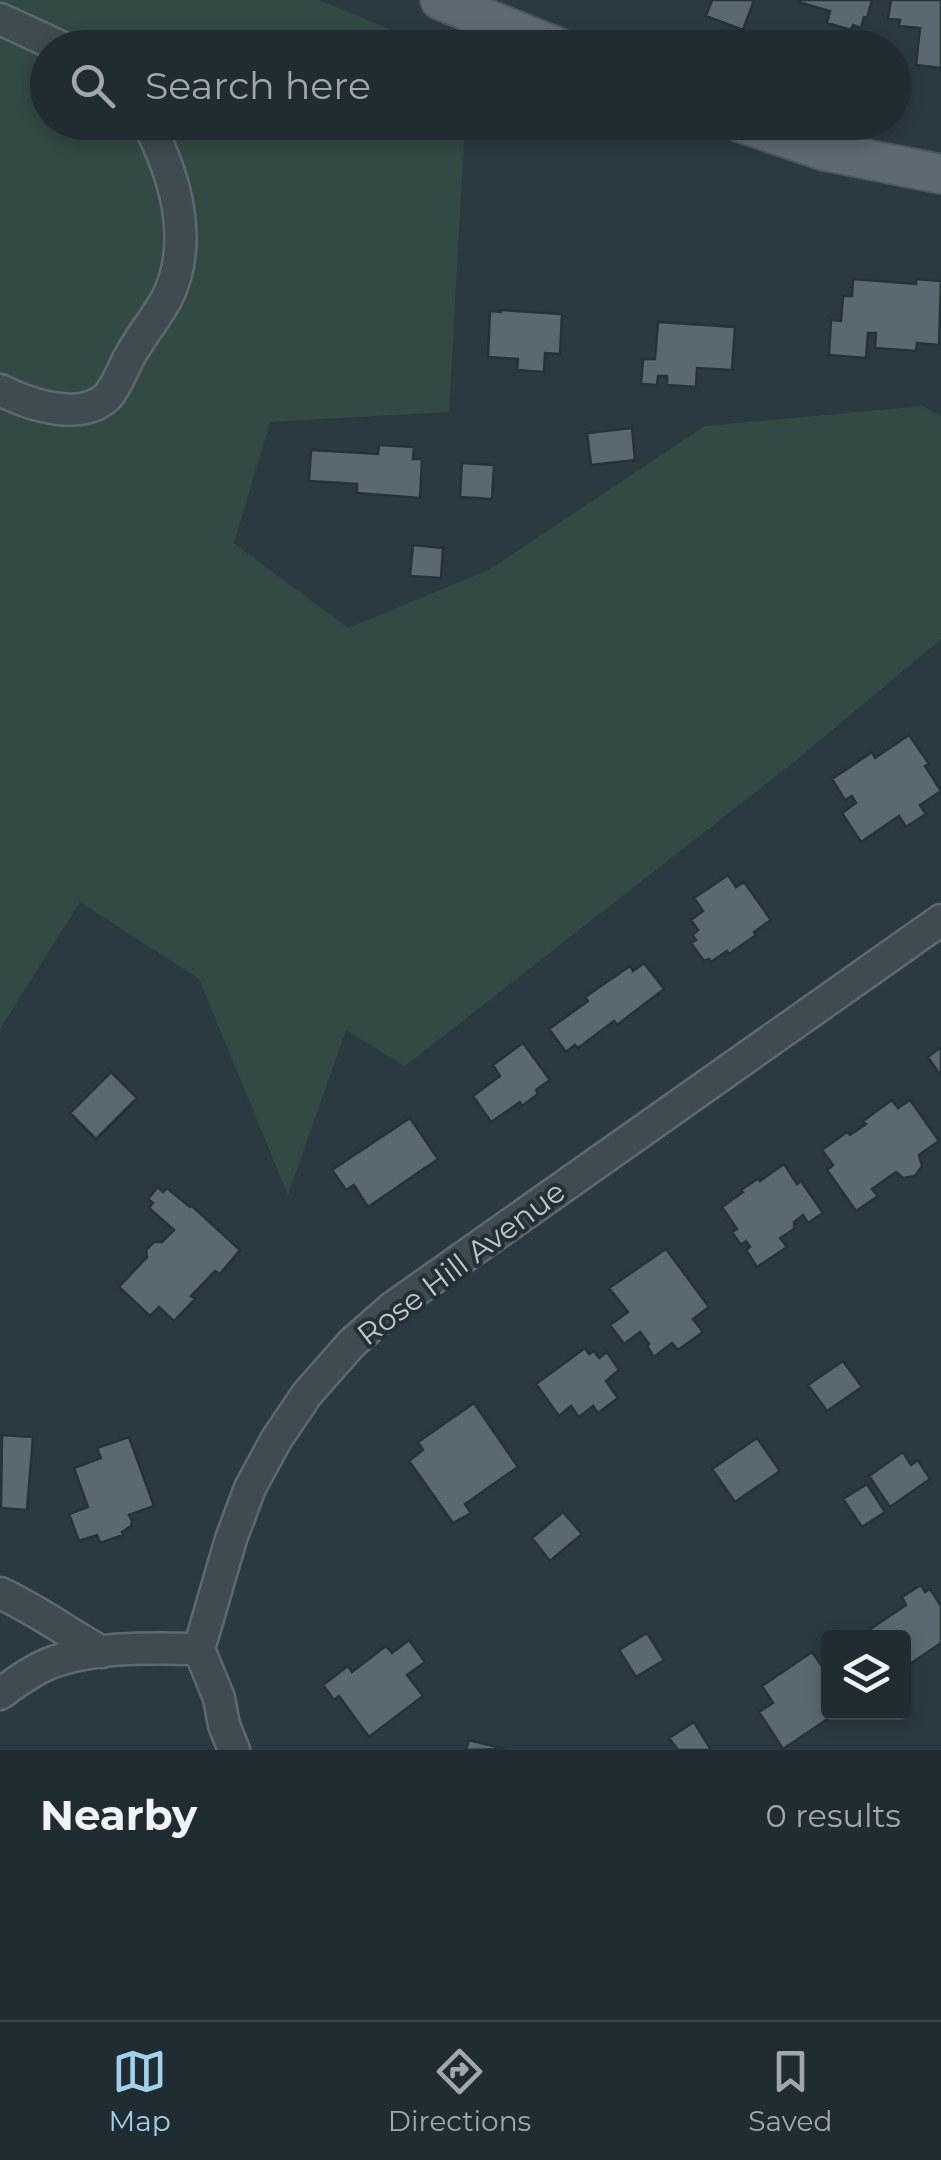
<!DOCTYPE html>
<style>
:root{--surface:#202c31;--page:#2d383d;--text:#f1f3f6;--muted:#a2a7ab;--line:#3d484d;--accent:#9fd1ed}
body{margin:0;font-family:Montserrat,sans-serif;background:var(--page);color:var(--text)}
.controls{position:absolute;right:30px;bottom:30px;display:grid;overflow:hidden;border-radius:10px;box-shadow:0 5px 15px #0003}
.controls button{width:90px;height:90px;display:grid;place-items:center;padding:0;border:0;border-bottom:2px solid var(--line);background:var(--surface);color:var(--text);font:50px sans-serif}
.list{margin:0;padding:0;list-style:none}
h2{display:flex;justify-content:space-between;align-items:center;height:130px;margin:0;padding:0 40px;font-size:42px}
h2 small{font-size:32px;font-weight:400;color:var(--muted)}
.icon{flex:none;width:55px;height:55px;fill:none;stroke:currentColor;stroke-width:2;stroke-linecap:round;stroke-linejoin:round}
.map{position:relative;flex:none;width:941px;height:1750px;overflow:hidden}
.search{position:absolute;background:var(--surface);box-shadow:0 5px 15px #0003;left:30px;right:30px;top:30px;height:110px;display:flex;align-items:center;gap:25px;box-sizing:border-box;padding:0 35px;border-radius:55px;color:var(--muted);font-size:38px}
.sheet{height:270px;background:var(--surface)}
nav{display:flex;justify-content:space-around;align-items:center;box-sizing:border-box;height:140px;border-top:2px solid var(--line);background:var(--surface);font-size:28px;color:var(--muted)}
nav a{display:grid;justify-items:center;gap:5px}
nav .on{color:var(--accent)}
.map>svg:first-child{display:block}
</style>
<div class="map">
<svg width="941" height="1750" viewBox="0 0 941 1750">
<rect width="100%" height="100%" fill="#2b3a41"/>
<path fill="#334943" d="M0,0H319L432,47L48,48V122L465,123L449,412L270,422L234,543L348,628L489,570L705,426L923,406L941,416V639L794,762L405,1066L346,1030L288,1195L199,979L80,902L0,1029Z"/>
<path fill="#5a6970" stroke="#263238" stroke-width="2.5" d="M712,0H754L743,30L706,16Z
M799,0H872L867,18L864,17L861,28L853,25L851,30L827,23L830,11L798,2Z
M891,0H941V68L916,65L920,28L899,26L900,20L888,19Z
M853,279L916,284V279L941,281L939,345L917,343L916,351L875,348L876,333H868L866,358L829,355L831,320L841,321L843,296H852Z
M501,310L562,314L560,354L545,353L544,372L517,370L518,359L488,357L490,311L501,312Z
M658,322L735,327L732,370L697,368L696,387L667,385V376H658L657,385L641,384L643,359H655Z
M632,428L635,460L591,465L587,433Z
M379,445L414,447L413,459H422L420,498L357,493V484L309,481L311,450L378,454Z
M462,463L494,465L492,499L460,497Z
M413,545L443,548L441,578L410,576Z
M909,735L929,764L925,766L941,791L920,805L926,814L906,827L899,816L861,842L842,813L856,803L852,796L845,800L832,779L872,752L875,758Z
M728,875L736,887L744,882L771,920L754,932L756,935L729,954L727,951L711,962L709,959L704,961L691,943L696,940L692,935L698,930L691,920L703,911L694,898Z
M644,963L664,989L617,1025L614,1021L578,1048L575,1045L566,1052L549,1029L588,1001L585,997L630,966L633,971Z
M523,1043L550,1080L536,1090L538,1094L522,1106L520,1102L491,1122L473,1096L500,1076L493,1065Z
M941,1047V1076L928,1057Z
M111,1072L137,1098L96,1139L70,1113Z
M892,1100L898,1108L910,1100L939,1141L919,1155L922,1166L915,1176L903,1178L896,1172L872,1189L878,1196L856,1211L827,1170L833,1165L822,1150L847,1132L850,1135L866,1124L863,1121Z
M410,1118L438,1159L368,1207L354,1185L346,1190L332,1170Z
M784,1164L797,1184L801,1181L823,1213L808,1223L803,1215L794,1222V1229L780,1238L787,1247L757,1267L746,1250L750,1247L746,1241L741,1245L732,1232L737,1229L722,1207L743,1192L741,1190L759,1178L760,1181Z
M158,1187L163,1192L167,1188L190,1207L192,1206L240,1250L220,1274L215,1271L191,1296L195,1299L174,1321L159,1307L150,1316L119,1287L147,1257L146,1250L154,1242H162L174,1230L149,1208L153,1203L148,1199Z
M666,1249L709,1307L693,1319L703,1332L678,1350L672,1343L654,1357L647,1346L649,1344L640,1332L624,1344L610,1325L628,1312L609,1288Z
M585,1348L589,1354L594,1351L599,1358L607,1352L619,1370L606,1381L618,1398L598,1413L593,1406L579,1417L571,1406L559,1416L536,1384Z
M843,1361L862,1387L827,1411L808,1385Z
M474,1403L518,1467L465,1504L471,1513L453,1523L409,1461L423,1450L418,1442Z
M2,1435L33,1437L27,1510L1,1508Z
M129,1437L154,1506L129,1515L132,1521L131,1526L122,1532L123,1535L100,1543L97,1535L79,1541L69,1514L88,1507L74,1468L101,1458L97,1448Z
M757,1438L780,1471L735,1502L712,1469Z
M903,1452L911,1465L918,1460L930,1479L890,1507L869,1476Z
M867,1484L885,1512L862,1527L843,1499Z
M563,1512L582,1534L550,1561L532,1538Z
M921,1585L925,1592L930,1589L941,1606V1643L904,1668V1638H857L906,1605L902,1597Z
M647,1633L664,1660L636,1677L619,1650Z
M409,1640L425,1662L407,1675L423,1696L369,1737L339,1696L334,1700L323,1685L348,1666L352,1672L386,1646L392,1653Z
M812,1652L824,1669L826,1668L828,1672V1712H838L783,1749L759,1712L773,1703L762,1686Z
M694,1722L711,1750H678L669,1738Z
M469,1740L505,1749L466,1750Z"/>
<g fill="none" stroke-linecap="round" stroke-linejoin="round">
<defs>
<path id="minor" d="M0,19L63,48
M0,390C28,404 81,423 108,396C118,385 125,362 134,349C144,332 158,315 167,298C195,242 175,174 147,122
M0,1593C35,1609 68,1633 102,1652
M0,1694C15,1683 31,1671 48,1664C93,1646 151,1648 199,1649
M234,1750L224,1725L219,1698L199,1649L231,1539L250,1488L276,1440L307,1394L352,1343L393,1307L941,920"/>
<path id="major" d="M440,0L559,48
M739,122L825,151L941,174"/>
</defs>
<use href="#minor" stroke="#5d696e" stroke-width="35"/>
<use href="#major" stroke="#4c575d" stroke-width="42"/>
<use href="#minor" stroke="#3f4b51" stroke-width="30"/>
<use href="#major" stroke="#5d6a71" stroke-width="38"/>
</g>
<g text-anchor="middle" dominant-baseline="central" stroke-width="8" stroke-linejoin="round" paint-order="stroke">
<g font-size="30" fill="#bcc6cb" stroke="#243036">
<text transform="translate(461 1263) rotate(-37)">Rose Hill Avenue</text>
</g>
</g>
</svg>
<div class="controls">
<button><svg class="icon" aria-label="layers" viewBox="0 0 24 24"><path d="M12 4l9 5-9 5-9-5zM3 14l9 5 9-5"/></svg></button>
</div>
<div class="search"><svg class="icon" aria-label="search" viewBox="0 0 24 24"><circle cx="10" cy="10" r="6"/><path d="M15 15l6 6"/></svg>Search here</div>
</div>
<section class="sheet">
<h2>Nearby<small>0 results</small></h2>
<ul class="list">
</ul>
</section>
<nav>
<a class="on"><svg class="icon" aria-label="map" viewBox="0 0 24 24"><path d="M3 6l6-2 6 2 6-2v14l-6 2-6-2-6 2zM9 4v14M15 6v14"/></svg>Map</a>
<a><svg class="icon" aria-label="directions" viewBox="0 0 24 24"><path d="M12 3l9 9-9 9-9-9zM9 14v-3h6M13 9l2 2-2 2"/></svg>Directions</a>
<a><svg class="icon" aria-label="saved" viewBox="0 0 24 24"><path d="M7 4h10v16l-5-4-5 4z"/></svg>Saved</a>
</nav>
